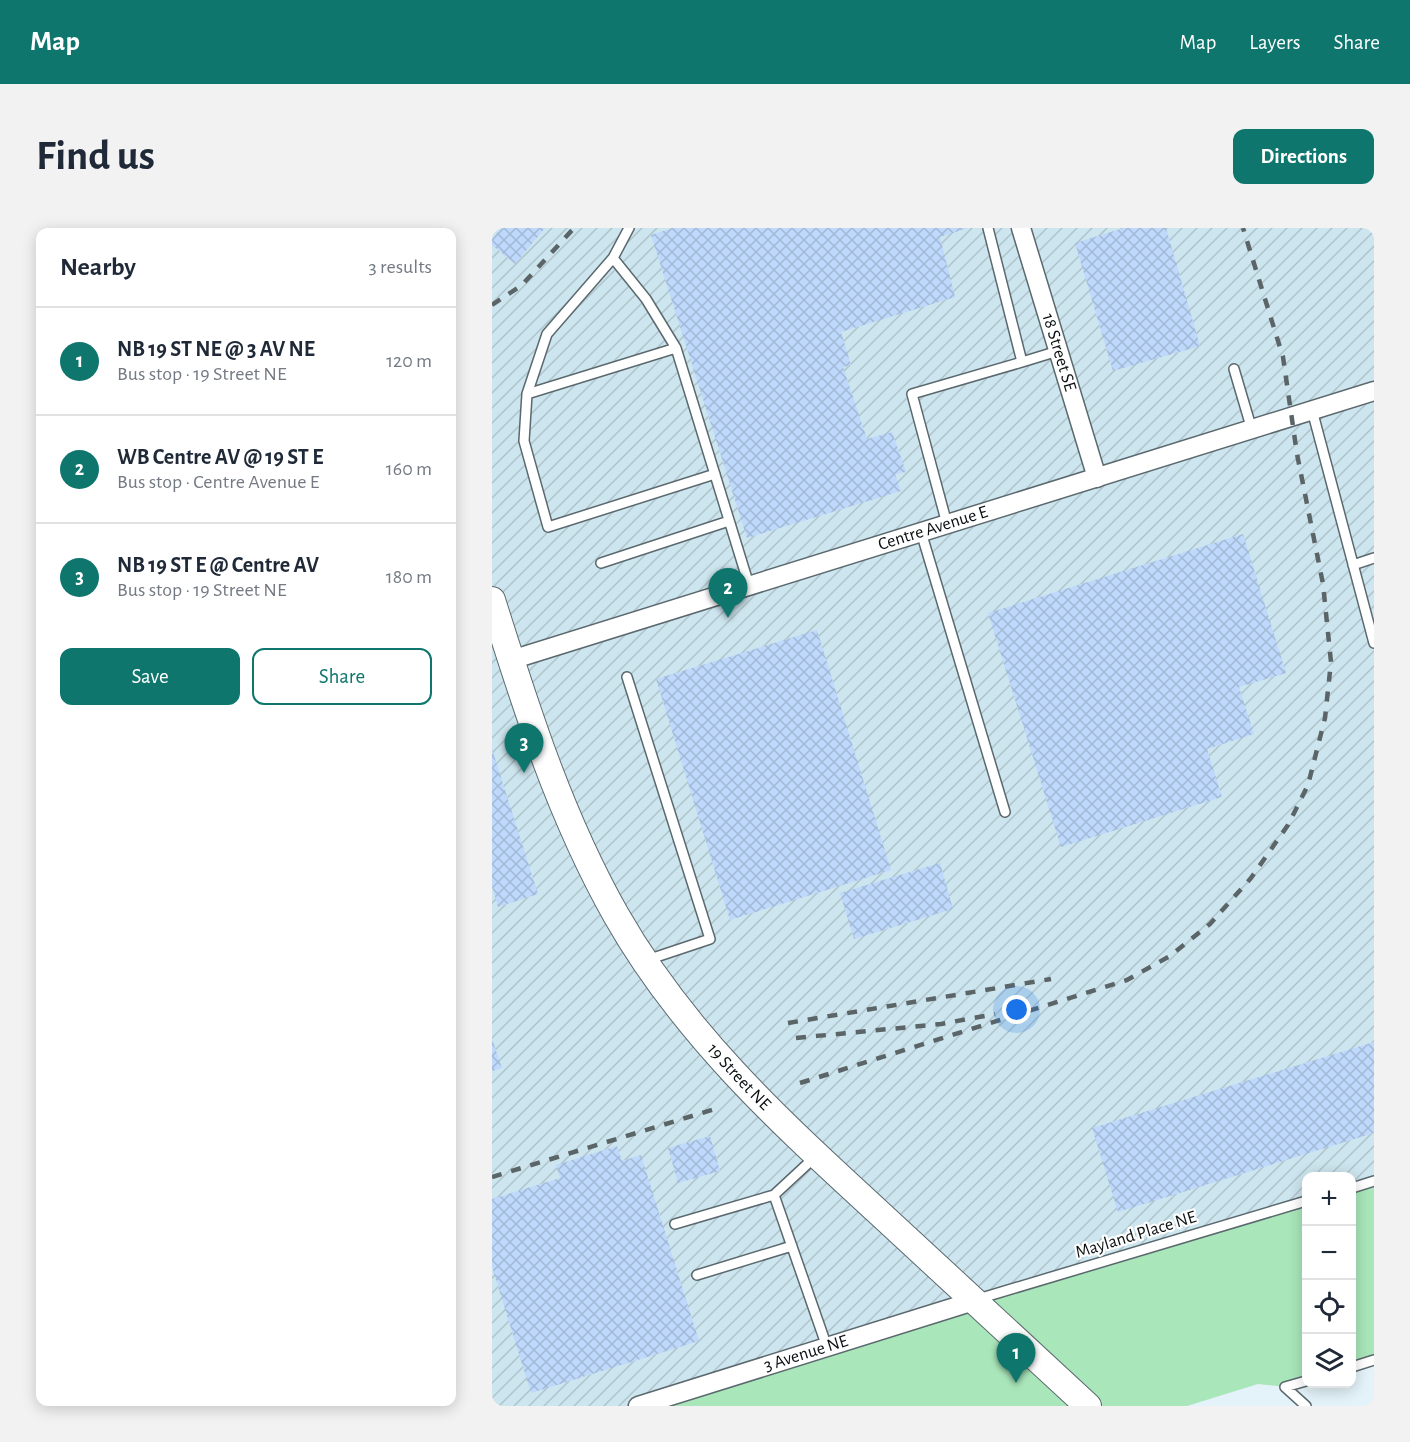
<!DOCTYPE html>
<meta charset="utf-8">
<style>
:root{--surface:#fff;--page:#f2f2f3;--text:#1f2937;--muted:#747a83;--line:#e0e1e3;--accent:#0f766e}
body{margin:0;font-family:"Alegreya Sans",sans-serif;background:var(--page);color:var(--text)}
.controls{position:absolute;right:18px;bottom:18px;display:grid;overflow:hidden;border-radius:12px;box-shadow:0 3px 15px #0003}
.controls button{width:54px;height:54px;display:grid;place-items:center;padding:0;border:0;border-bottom:2px solid var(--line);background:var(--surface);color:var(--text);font:30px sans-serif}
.you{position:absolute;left:525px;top:782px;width:21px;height:21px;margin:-15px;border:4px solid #fff;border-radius:50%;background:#1a73e8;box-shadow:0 0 0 9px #1a73e833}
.badge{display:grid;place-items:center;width:39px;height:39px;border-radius:50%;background:var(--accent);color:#fff;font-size:20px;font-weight:700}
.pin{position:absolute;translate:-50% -50px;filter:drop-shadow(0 2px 3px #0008)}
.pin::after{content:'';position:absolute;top:32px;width:21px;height:18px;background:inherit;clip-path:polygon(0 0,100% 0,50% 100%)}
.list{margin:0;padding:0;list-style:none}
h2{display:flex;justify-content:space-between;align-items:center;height:78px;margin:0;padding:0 24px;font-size:26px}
h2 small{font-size:20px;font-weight:400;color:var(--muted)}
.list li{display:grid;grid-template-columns:39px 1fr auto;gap:18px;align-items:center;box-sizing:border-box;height:108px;padding:0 24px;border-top:2px solid var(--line)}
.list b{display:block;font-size:22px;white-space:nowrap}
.list p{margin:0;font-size:20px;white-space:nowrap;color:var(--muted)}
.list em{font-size:20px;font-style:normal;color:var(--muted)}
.actions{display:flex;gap:12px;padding:18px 24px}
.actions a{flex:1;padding:14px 0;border:2px solid var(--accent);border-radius:12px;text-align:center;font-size:21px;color:var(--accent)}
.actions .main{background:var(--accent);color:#fff}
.icon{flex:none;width:33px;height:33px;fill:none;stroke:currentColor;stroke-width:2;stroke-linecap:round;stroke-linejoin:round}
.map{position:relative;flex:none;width:882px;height:1178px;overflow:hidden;border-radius:12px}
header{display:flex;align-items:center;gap:36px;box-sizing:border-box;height:84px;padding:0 30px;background:var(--accent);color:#fff}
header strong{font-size:28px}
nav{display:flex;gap:33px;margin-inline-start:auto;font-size:21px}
.intro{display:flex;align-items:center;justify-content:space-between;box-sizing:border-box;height:144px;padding:0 36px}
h1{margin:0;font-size:42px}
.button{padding:15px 27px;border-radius:12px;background:var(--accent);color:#fff;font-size:21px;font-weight:700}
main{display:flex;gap:36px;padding:0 36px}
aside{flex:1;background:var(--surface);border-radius:12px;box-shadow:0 3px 15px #0003}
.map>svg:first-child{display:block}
</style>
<header>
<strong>Map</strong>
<nav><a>Map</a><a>Layers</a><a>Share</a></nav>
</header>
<div class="intro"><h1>Find us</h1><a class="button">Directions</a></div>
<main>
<aside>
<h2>Nearby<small>3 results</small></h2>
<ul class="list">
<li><span class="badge">1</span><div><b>NB 19 ST NE @ 3 AV NE</b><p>Bus stop · 19 Street NE</p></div><em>120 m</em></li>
<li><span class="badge">2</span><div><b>WB Centre AV @ 19 ST E</b><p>Bus stop · Centre Avenue E</p></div><em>160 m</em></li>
<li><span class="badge">3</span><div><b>NB 19 ST E @ Centre AV</b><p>Bus stop · 19 Street NE</p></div><em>180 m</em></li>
</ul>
<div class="actions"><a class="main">Save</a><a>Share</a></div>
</aside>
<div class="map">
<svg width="882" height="1178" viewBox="0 0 882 1178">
<defs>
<pattern id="industrial-furrows" width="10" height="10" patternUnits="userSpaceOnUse" patternTransform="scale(1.5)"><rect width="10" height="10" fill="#cde5ee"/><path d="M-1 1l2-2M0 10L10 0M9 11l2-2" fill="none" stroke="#afc3cb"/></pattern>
<pattern id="building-cross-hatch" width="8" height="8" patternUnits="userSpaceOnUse" patternTransform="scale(1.5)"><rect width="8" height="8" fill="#bed9fb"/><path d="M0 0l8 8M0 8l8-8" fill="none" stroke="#a2b9d6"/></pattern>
</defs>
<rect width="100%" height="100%" fill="#e3f3f9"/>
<path fill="url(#industrial-furrows)" d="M0,0H882V957L860,963V948H814V976L146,1178H0Z"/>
<path fill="#a9e6ba" d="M882,957V1132L860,1139V963Z
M814,976V1153L794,1159L766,1156L695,1178H146Z"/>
<path fill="url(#building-cross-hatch)" d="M9,0H53L23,36L0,17V11Z
M181,0H476L448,9L463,69L349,104L359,137L351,139L375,211L400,204L414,244L403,246L409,263L255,310L159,7Z
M632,0H674L708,118L621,143L583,15Z
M751,306L794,445L747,459L762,506L715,521L730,569L569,619L496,385Z
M325,402L399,642L238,692L164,451Z
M0,521L46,666L6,679L0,658Z
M448,635L461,681L362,711L348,665Z
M0,811L10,840L0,843Z
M882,814V905L626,984L600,900Z
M218,908L228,943L186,955L176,920Z
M125,918L130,933L149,927L207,1113L39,1165L0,1039V971L68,950L64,937Z"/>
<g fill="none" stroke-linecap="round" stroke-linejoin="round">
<defs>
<path id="lane" d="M137,0L121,30L154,71L184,120
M496,0L530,134L566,123
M742,141L760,202
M35,166L55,106L121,30
M820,182L882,415
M223,246L56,299L32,213L35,166L184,120L257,357
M455,296L420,166L530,134
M429,304L513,584
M109,335L237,293
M861,337L882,330
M135,449L218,711L155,732
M860,960L882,953
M282,967L335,1119
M183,996L282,967L323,929
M205,1047L300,1018
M486,1071L814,973
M860,1139L882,1132
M814,1178L793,1159L814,1153"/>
<g id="street">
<path id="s1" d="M529,0L605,250"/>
<path id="s2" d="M19,432L882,163"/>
<path id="s3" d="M146,1178L482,1073"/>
</g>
<g id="secondary">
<path id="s4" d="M0,372C34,480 68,588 124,687C191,805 286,892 384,982C455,1047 525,1113 596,1178"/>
</g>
</defs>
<use href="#lane" stroke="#5b696e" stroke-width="12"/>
<use href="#street" stroke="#5b696e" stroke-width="21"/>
<use href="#secondary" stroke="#5b696e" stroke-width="28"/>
<use href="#lane" stroke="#fff" stroke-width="9"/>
<use href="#street" stroke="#fff" stroke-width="18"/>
<use href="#secondary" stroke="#fff" stroke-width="26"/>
<path stroke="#5b6467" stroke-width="4.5" stroke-dasharray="10 10" stroke-linecap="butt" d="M0,77L30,57L82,0
M296,795L559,751
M304,810L449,796L503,786
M308,855L635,752L678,728L718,696L759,650L796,597L816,557L833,490L839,434L831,356L805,226L791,129L751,0
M0,949L223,881"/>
</g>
<g text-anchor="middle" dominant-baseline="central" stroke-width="4.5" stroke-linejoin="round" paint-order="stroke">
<g font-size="18" fill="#0a0f11" stroke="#fdfdfd">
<text stroke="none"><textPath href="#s1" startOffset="130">18 Street SE</textPath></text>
<text stroke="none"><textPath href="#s2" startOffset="442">Centre Avenue E</textPath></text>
<text stroke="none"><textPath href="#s4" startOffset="543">19 Street NE</textPath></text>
<text transform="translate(644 1007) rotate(-17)">Mayland Place NE</text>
<text stroke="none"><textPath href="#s3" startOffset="176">3 Avenue NE</textPath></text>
</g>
</g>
</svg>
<div class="controls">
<button>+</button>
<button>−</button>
<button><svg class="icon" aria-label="locate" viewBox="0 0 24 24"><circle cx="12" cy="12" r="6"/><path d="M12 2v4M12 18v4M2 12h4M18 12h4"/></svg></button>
<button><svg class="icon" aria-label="layers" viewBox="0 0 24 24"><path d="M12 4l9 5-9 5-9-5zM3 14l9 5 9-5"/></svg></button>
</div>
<div class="you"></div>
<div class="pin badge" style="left:524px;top:1155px">1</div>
<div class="pin badge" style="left:236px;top:390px">2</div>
<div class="pin badge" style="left:32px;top:545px">3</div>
</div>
</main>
